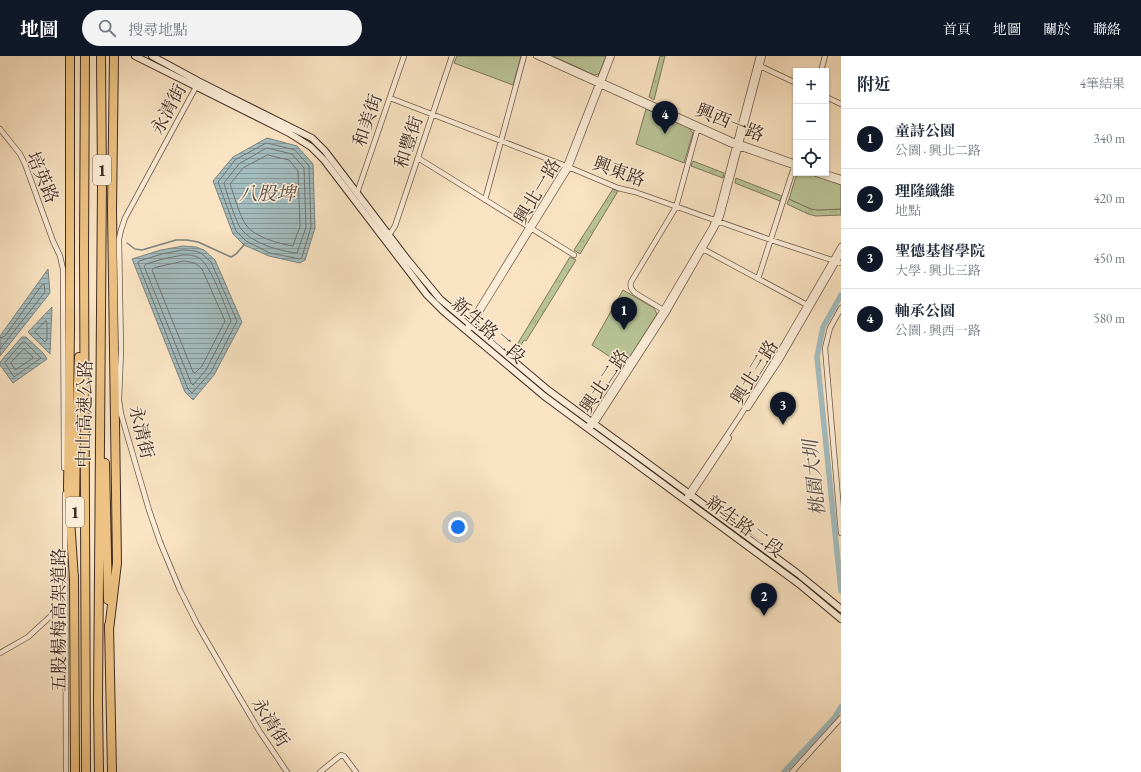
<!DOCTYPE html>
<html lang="zh-TW">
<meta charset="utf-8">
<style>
:root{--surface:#fff;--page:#f2f2f3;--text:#1f2937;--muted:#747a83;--line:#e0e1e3;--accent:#111827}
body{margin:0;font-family:"EB Garamond","Noto Serif TC",serif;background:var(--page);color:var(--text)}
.controls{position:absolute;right:12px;top:12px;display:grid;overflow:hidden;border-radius:0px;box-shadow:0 1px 3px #0004}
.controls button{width:36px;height:36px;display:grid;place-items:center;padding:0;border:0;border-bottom:1px solid var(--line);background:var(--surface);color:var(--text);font:20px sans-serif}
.you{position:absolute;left:458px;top:471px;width:14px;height:14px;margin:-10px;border:3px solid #fff;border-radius:50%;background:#1a73e8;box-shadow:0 0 0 6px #1a73e833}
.badge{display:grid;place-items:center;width:26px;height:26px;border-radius:50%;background:var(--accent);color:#fff;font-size:13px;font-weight:700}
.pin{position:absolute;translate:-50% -33px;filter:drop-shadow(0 1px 2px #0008)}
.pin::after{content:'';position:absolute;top:21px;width:14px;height:12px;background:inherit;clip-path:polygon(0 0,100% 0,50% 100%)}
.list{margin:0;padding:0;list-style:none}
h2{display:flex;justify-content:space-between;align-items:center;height:52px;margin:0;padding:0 16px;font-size:17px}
h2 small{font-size:13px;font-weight:400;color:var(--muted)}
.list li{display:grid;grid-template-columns:26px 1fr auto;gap:12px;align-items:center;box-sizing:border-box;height:60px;padding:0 16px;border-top:1px solid var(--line)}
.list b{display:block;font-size:15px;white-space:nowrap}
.list p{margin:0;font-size:13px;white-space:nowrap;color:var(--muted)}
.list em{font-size:13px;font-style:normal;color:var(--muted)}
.icon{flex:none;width:22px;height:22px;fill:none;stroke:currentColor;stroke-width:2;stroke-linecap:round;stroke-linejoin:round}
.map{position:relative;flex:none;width:841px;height:716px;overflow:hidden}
header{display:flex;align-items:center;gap:24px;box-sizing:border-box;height:56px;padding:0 20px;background:var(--accent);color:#fff}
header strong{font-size:19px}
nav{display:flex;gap:22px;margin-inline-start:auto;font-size:14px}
.search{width:280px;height:36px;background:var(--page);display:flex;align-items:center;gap:10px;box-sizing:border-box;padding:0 14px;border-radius:22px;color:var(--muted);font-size:15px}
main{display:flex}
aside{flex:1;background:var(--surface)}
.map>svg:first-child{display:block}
</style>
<header>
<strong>地圖</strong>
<div class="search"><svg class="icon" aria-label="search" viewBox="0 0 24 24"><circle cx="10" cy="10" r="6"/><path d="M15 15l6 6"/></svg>搜尋地點</div>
<nav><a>首頁</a><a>地圖</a><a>關於</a><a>聯絡</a></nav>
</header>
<main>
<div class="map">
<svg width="841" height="716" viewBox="0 0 841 716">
<defs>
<pattern id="grass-tufts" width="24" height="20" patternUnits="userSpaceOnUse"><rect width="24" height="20" fill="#b9c598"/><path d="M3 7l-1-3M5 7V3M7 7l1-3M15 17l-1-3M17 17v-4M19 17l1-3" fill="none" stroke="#a0a983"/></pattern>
<pattern id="water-rules" width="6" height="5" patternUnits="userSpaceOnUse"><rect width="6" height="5" fill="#a3bcbe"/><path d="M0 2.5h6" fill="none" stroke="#86999a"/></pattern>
</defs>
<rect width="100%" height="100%" fill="#fae4c3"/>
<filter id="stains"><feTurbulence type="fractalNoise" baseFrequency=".005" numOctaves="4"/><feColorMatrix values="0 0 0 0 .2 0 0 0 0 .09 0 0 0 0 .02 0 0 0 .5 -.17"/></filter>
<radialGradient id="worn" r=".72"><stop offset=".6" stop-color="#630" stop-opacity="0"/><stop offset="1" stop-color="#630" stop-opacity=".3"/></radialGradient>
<path fill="url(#grass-tufts)" stroke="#7d785e" d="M660,0H665L654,44L649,41Z
M693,105L724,117L723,122L691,110Z
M736,122L782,140L780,145L735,127Z
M613,133L618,135L580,198L574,194Z
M789,143L811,153L818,154L841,153V159L816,160L808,158L787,148Z
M570,201L576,204L526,285L524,284L515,299L512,297Z"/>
<path fill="#b9c598" stroke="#7d785e" d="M457,0H521L513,29L454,7Z
M553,0H606L599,18L594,19Z
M646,53L688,71L693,77L684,107L636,88Z
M797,117H807L841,129V153L818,154L811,153L789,143Z
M623,234L654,252L657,258L624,310L592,289Z"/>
<path fill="url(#water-rules)" stroke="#7c8280" d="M267,82L297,90L313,108L315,172L305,204L300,207L269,200L244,189L233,178L213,125L233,101Z
M183,190L196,191L204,194L215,204L242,266L214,319L193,344L185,336L132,203L161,194Z
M48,213L50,237L0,300V280Z
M52,251L50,298L28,276Z
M22,281H26L44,298L47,303L13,327L0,309V306Z"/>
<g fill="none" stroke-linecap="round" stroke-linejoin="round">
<path stroke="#727470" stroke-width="1" d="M267,87L295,94L309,110L311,171L302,201L300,203L270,197L246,185L236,175L218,126L235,104Z
M267,92L292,98L304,112L306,171L297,197C280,195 253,188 241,173C236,166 227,138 224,127L239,108Z
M268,99L289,104L298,115L300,170L293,190C280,188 254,181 246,169C240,161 234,139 230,128L243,112Z
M183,194L195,195L201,197L211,206L237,265L211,316L192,337L188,333L138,207L139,205L162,198Z
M183,199C189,199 194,199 199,202C211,209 225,250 231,265L206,314L193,329L191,327L144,210L146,208L163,203Z
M184,205L195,207L202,213L225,265L202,310L195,317L193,316L152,214L154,212Z
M46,265L47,267V284L45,286L35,276Z
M0,282L5,280L42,229L44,228L45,236L0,293
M23,286H25L41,302L14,321L5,307Z
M24,293L32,300L33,302L15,314L11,307Z"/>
<path stroke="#7c8280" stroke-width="1.5" d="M127,187L135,193L142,194L176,184H187L198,186L231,201L236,198L244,189"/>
<path stroke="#a3bcbe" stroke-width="5.5" d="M841,239L823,271L817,301L841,535
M784,716L835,661L841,651"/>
<defs>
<path id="minor" d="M536,0L730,88L796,111
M545,0L731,84L796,107
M758,9L796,27
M821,15L825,0
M197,29L125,162L121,174L119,183L121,294L119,344L121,358L149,454L160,486L180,534L197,568L231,627L260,676L287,716
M826,41L841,48
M390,42L566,110L618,132L635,136L771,184L841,207
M0,73L20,98L25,108L53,185L60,200L63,213L64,412
M418,102L574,199
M814,117L841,126
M825,117L841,122
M357,137L404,0
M485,144L524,0
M389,179L395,170L452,0
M701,192L809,250
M758,223L795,108
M841,252L830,272L825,292L841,477
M665,255L635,237C631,233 630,231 631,226L676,151L698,71
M468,270L566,110L609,0
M470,272L569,112L612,0
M748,352L781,302L841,198
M592,370L594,369L667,256L715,172L721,160L763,0
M587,372L663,254L712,171L717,159L759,0
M65,438L66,716
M690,441L729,382
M686,445L688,438L740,360L779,297L841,190
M0,597L28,581L54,557L65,552
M320,716L341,699L344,700L356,716
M792,716L841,662"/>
<path id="secondary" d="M135,0L289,77L311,91L324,104L427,239L443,255L544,340L799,528L841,563
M152,0L198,25L312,82L325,95L407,203L440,243L548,334L797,517L841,553"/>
<path id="motorway" d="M70,0V273L68,432L74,523
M85,0L84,196L86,716
M105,407L108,544
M75,457L76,377L79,301
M74,519L75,716
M109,569L112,716
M109,574L117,507L112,154L114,0
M99,716L98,646L102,126L101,0"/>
</defs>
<use href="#minor" stroke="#6f5a4b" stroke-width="6"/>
<use href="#secondary" stroke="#412c23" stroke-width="8"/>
<use href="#motorway" stroke="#412c23" stroke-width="10"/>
<use href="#minor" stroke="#fcedd8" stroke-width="4.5"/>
<use href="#secondary" stroke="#fcedd8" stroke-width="6"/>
<use href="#motorway" stroke="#edc282" stroke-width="8"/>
</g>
<g text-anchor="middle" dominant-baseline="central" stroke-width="3" stroke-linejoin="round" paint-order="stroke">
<g fill="#fcedd8" stroke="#796659" stroke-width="1">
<rect x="93" y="99" width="18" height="30" rx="3"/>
<rect x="66" y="441" width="18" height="30" rx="3"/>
</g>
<g font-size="17" font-weight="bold" fill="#412c23">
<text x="102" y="114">1</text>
<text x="75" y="456">1</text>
</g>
<g font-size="18" fill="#412c23" stroke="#fcedd8">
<text transform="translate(168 53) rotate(-62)">永清街</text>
<text transform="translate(367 64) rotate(-71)">和美街</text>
<text transform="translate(730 66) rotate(22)">興西一路</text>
<text transform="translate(408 86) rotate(-72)">和豐街</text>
<text transform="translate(619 115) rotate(20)">興東路</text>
<text transform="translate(43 121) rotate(67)">培英路</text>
<text transform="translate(537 135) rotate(-59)">興北一路</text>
<text transform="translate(489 274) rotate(41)">新生路二段</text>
<text transform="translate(754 316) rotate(-58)">興北三路</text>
<text transform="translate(604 325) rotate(-56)">興北二路</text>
<text transform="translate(84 358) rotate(-89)">中山高速公路</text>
<text transform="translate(142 376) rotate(76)">永清街</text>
<text transform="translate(745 470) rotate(36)">新生路二段</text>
<text transform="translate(58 564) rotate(-90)">五股楊梅高架道路</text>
<text transform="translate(271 666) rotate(58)">永清街</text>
</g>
<g font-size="19" font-style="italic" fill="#5a504a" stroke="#fcedd8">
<text x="267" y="137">八股埤</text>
<text transform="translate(814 422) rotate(-96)">桃園大圳</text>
</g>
</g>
<rect width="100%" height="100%" filter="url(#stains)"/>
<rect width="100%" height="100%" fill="url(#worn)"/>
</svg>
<div class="controls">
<button>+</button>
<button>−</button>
<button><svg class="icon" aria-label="locate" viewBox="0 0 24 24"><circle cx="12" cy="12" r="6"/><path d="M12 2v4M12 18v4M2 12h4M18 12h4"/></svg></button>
</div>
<div class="you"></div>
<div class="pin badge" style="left:624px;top:274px">1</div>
<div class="pin badge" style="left:764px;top:560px">2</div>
<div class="pin badge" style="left:783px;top:369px">3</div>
<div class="pin badge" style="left:665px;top:78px">4</div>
</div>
<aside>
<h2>附近<small>4筆結果</small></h2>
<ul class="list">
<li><span class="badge">1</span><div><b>童詩公園</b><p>公園 · 興北二路</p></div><em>340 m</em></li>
<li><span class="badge">2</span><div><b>理隆纖維</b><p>地點</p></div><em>420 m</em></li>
<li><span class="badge">3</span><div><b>聖德基督學院</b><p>大學 · 興北三路</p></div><em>450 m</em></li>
<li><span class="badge">4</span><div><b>軸承公園</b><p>公園 · 興西一路</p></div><em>580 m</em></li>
</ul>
</aside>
</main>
